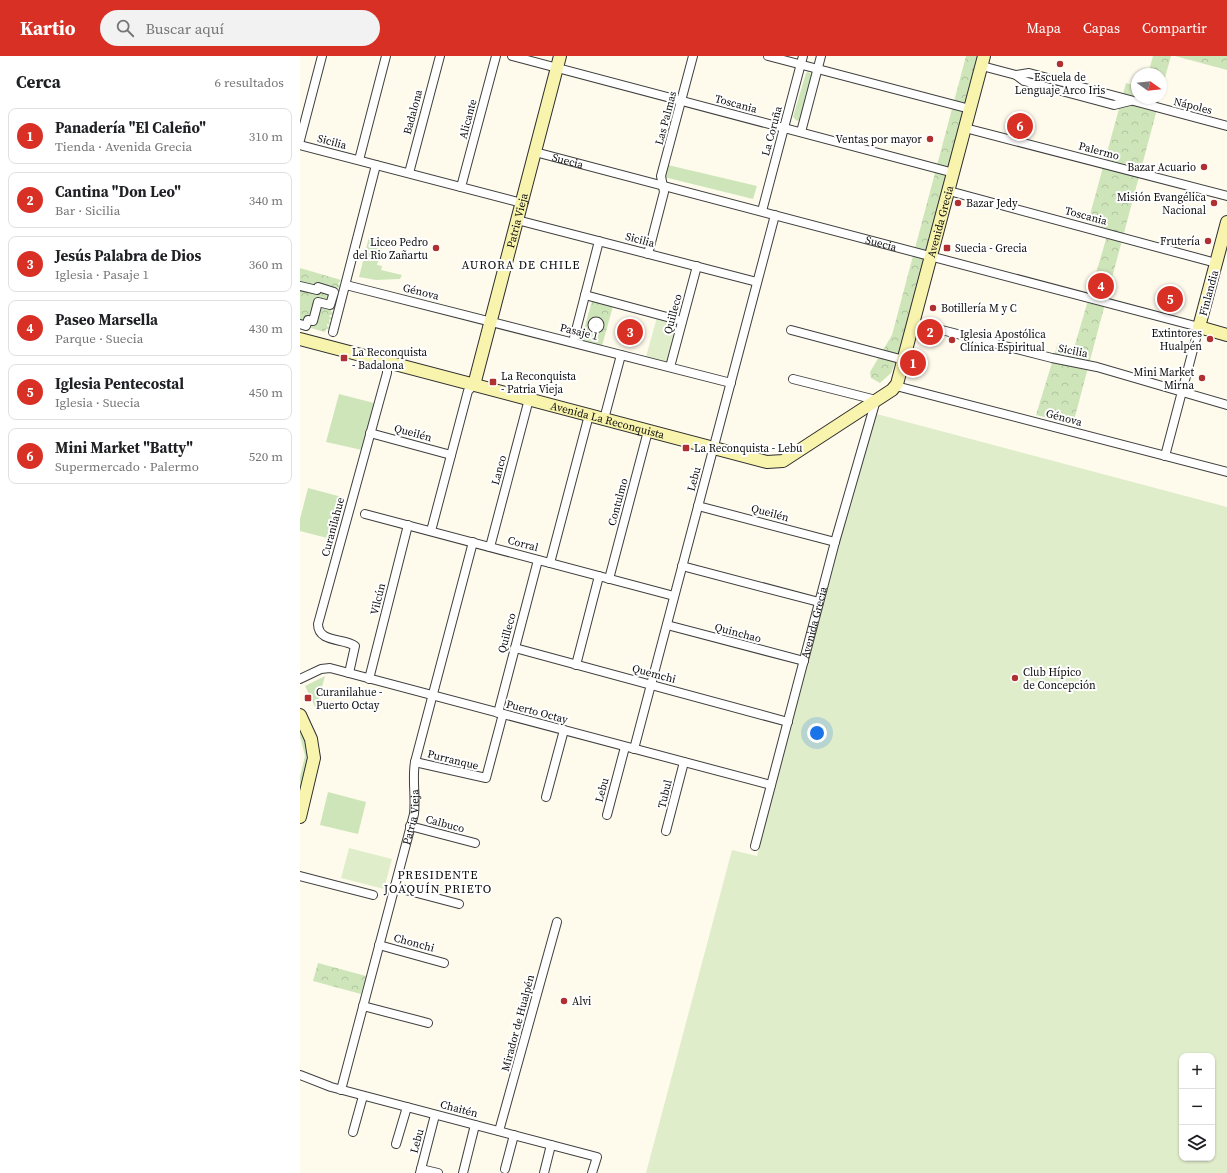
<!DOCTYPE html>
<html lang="es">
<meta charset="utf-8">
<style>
:root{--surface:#fff;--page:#f2f2f2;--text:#202124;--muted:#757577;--line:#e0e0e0;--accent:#d93025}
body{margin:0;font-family:"Source Serif 4",serif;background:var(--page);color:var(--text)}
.controls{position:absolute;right:12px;bottom:12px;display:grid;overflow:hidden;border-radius:8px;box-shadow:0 1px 3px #0004}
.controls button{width:36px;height:36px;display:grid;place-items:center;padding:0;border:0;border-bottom:1px solid var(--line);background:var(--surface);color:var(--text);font:20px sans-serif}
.compass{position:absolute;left:831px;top:12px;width:36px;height:36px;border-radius:50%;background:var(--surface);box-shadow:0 1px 3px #0004;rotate:105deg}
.you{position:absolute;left:517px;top:677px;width:14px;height:14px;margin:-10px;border:3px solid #fff;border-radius:50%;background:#1a73e8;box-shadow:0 0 0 6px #1a73e833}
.badge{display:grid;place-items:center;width:26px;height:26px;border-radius:50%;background:var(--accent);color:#fff;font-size:13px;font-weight:700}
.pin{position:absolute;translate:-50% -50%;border:2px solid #fff;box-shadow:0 1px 4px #0006}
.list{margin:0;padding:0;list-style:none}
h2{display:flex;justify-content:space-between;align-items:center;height:52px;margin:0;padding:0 16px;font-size:17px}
h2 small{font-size:13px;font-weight:400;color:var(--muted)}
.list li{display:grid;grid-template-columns:26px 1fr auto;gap:12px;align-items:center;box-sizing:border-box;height:56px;margin:0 8px 8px;padding:0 8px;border:1px solid var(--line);border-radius:8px}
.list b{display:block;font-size:15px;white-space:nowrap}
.list p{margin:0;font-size:13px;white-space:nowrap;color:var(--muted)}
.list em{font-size:13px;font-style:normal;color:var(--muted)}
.icon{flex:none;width:22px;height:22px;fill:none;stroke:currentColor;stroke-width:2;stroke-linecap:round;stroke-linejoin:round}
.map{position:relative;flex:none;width:927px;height:1117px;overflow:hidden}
header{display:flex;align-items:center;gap:24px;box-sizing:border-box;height:56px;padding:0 20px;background:var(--accent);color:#fff}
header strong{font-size:19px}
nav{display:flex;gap:22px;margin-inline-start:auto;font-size:14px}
.search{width:280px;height:36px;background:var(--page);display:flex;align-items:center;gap:10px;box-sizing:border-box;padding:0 14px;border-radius:22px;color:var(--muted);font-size:15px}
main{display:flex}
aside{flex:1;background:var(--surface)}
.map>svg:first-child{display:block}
</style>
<header>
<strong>Kartio</strong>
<div class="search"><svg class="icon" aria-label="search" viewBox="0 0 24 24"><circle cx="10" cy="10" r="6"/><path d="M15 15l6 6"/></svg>Buscar aquí</div>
<nav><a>Mapa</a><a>Capas</a><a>Compartir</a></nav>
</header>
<main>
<aside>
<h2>Cerca<small>6 resultados</small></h2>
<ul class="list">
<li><span class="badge">1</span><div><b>Panadería &quot;El Caleño&quot;</b><p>Tienda · Avenida Grecia</p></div><em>310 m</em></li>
<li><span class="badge">2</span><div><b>Cantina &quot;Don Leo&quot;</b><p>Bar · Sicilia</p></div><em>340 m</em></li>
<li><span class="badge">3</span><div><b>Jesús Palabra de Dios</b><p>Iglesia · Pasaje 1</p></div><em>360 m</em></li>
<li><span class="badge">4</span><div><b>Paseo Marsella</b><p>Parque · Suecia</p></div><em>430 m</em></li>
<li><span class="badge">5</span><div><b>Iglesia Pentecostal</b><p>Iglesia · Suecia</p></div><em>450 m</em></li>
<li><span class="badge">6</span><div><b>Mini Market &quot;Batty&quot;</b><p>Supermercado · Palermo</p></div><em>520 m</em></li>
</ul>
</aside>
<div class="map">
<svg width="927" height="1117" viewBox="0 0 927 1117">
<defs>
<pattern id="park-crowns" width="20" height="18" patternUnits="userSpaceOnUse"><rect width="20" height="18" fill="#cee5ba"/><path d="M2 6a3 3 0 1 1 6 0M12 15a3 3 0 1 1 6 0" fill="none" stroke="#b0c39f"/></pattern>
</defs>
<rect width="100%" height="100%" fill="#fefbed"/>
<path fill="#cee5ba" d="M508,16L513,19L501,63L497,65L493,61L506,17Z
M368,109L457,130L453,143L364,121Z
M69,181L84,184L77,209L82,210L81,214L102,219L100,223L76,224L59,221Z
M39,338L74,347L62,394L26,386Z
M8,432L42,441L31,483L0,475V463Z
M25,620L16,653L5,630Z
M0,669C13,700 7,709 0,740V721L5,700L0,680Z
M28,736L66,746L58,778L20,769Z"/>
<path fill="url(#park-crowns)" d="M666,0H678L603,288L591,317L580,327L571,322L570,316L592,279Z
M853,0H871L861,36V18H848Z
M875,0H927V14Z
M826,27L837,30V42H860L773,368L736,359L758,287L774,292L809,173L788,166Z
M0,212L41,224L38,228L40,229L39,232L37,231L32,251L34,252V254H31V255L33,257V259H30L29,261H32L31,264L29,263L30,269L27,268V270L29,271V273H26L25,276L0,269Z
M292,245L313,250L302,290L281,284Z
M18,907L66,920L61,938L13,925Z"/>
<path fill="#e0edcb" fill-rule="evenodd" d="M357,261L377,266L378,270L367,306L346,301Z
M573,357L927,451V1117H346L432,794L457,800ZM882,1000H912V1102H882Z
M49,792L92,803L84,833L41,822Z"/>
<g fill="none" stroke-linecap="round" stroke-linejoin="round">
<defs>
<g id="street">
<path d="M212,0L654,117"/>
<path d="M468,0L670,53"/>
<path d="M682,10L716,19L724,25L814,49L830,45"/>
<path d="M716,19L729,17L927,70"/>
<path d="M665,72L927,140"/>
<path d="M501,76L521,0"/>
<path d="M0,84L22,0"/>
<path d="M0,89L222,147"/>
<path id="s1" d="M235,96L899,271L865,400"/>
<path d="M59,104L86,0"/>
<path d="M109,117L140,0"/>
<path d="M161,131L196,0"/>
<path d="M649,135L916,207"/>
<path d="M462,155L503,0"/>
<path d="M217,164L457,226"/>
<path d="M348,198L364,136L361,120L393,0"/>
<path d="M46,229L431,327"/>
<path d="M0,230L17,234L18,231L34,236L30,249L18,246L13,265L8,264L6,270L0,268"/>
<path d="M285,239L382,265"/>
<circle cx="296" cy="269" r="3.5"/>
<path d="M614,267L752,302L797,311L927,349"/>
<path d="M491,274L604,304"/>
<path d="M33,276L76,109"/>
<path d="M273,286L299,185"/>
<path d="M370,311L397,210"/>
<path d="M596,330L927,416"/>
<path d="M304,363L321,299"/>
<path d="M70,377L151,399"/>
<path d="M398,450L535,486"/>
<path d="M65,458L374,540"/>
<path d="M131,475L168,335L174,329"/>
<path d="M190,491L229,343"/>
<path d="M250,507L289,359"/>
<path d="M382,510L519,546"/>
<path d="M309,523L348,375"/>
<path d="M367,569L504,605"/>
<path d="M215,592L488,666"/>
<path d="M276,609L299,520"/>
<path d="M49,617L55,590C44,582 18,587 18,568L87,317V306"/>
<path d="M0,623L21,613L30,612L471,729"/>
<path d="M69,623L108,469"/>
<path d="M198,657L238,504"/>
<path d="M334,693L475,159"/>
<path d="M115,706L186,722L203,658"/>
<path d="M246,741L264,674"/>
<path d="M307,759L325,691"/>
<path d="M110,770L175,787"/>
<path d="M366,775L384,706"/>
<path id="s2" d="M455,790L535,486L576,344L493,323"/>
<path d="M0,820L73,839"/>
<path d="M94,831L159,848"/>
<path d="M79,889L144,907"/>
<path d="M63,950L128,967"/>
<path d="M0,1019L31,1031L297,1101L292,1117"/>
<path id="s3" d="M41,1034L114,758C116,740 112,723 115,706L173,486"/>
<path d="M199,1075L257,866"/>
<path d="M53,1076L63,1040"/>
<path d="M96,1088L107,1051"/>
<path d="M121,1113L138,1117"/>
<path d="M205,1113L214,1079"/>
<path d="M120,1117L135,1059"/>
<path d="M163,1117L175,1069"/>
<path d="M244,1117L251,1089"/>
</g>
<g id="secondary">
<path d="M927,166L899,271L927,279"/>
<path id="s4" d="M0,283L467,406L483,405L592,334L597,328L684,0"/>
<path id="s5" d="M174,329L260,0"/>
<path d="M0,659L11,683L14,702L0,761"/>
</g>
</defs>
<use href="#street" stroke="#3f3f3f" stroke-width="10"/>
<use href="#secondary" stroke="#2e2e2e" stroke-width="14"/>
<use href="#street" stroke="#fff" stroke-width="8"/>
<use href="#secondary" stroke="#f8f3ad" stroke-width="12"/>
</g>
<g fill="#b03031" stroke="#fff" stroke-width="1.5">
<circle cx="760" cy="8" r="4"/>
<circle cx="630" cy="83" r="4"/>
<circle cx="904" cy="111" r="4"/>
<circle cx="658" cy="147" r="4"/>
<circle cx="914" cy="147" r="4"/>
<circle cx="908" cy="185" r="4"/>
<circle cx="136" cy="192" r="4"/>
<rect x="643" y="188" width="8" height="8" rx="2"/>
<circle cx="633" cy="252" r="4"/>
<circle cx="910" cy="283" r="4"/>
<circle cx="652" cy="284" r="4"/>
<rect x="40" y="298" width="8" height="8" rx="2"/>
<circle cx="902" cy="322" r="4"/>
<rect x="189" y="322" width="8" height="8" rx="2"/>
<rect x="382" y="388" width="8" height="8" rx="2"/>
<circle cx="715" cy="622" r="4"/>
<rect x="4" y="638" width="8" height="8" rx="2"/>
<circle cx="264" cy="945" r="4"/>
</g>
<g text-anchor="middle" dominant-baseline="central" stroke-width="4" stroke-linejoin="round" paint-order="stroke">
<g font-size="11" fill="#0c0c0c" stroke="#fff" text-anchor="start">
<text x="760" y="21" text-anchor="middle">Escuela de<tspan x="760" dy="13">Lenguaje Arco Iris</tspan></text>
<text x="622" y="83" text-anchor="end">Ventas por mayor</text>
<text x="896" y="111" text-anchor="end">Bazar Acuario</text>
<text x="906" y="141" text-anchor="end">Misión Evangélica<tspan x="906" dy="13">Nacional</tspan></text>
<text x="666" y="147">Bazar Jedy</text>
<text x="900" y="185" text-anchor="end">Frutería</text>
<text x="128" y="186" text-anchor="end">Liceo Pedro<tspan x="128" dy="13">del Rio Zañartu</tspan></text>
<text x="655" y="192">Suecia - Grecia</text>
<text x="641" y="252">Botillería M y C</text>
<text x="902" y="277" text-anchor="end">Extintores<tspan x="902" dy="13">Hualpén</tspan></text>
<text x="660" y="278">Iglesia Apostólica<tspan x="660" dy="13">Clínica Espiritual</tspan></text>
<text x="52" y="296">La Reconquista<tspan x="52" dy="13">- Badalona</tspan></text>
<text x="894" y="316" text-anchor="end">Mini Market<tspan x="894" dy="13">Mirna</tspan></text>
<text x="201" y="320">La Reconquista<tspan x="201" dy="13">- Patria Vieja</tspan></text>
<text x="394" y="392">La Reconquista - Lebu</text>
<text x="723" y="616">Club Hípico<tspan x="723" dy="13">de Concepción</tspan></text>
<text x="16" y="636">Curanilahue -<tspan x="16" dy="13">Puerto Octay</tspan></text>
<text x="272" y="945">Alvi</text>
</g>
<g font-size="11" fill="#0c0c0c" stroke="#fff">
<text transform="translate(436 48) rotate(15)">Toscania</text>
<text transform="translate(893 50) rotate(14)">Nápoles</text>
<text transform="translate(113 56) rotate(-75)">Badalona</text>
<text transform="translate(366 62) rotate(-75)">Las Palmas</text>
<text transform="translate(168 63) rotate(-75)">Alicante</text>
<text transform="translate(472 75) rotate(-75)">La Coruña</text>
<text transform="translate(32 86) rotate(15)">Sicilia</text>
<text transform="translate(799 95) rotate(15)">Palermo</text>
<text stroke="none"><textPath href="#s1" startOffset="34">Suecia</textPath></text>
<text transform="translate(786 160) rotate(15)">Toscania</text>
<text stroke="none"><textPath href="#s5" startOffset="170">Patria Vieja</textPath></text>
<text stroke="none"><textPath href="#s4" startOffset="805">Avenida Grecia</textPath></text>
<text transform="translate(340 184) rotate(15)">Sicilia</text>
<text stroke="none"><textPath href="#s1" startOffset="358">Suecia</textPath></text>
<text transform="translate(121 236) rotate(14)">Génova</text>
<text transform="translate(909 237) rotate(-75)">Finlandia</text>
<text transform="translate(373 258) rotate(-75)">Quilleco</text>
<text transform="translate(279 276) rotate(14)">Pasaje 1</text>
<text transform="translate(773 295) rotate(11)">Sicilia</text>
<text transform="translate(764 362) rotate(15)">Génova</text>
<text stroke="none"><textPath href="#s4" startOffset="318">Avenida La Reconquista</textPath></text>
<text transform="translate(113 377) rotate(15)">Queilén</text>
<text transform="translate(199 414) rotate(-75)">Lanco</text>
<text transform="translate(394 423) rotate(-75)">Lebu</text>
<text transform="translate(318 446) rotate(-75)">Contulmo</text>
<text transform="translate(470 457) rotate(15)">Queilén</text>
<text transform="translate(33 471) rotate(-75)">Curanilahue</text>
<text transform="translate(223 488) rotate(15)">Corral</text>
<text transform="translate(78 543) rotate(-76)">Vilcún</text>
<text stroke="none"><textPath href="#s2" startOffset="231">Avenida Grecia</textPath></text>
<text transform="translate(207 577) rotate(-75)">Quilleco</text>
<text transform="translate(438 577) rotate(15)">Quinchao</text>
<text transform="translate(354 618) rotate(15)">Quemchi</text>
<text transform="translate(237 656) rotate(15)">Puerto Octay</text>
<text transform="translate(153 704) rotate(14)">Purranque</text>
<text transform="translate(302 734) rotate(-75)">Lebu</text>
<text transform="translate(365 738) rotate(-76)">Tubul</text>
<text stroke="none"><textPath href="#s3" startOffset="282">Patria Vieja</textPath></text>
<text transform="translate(145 768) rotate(15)">Calbuco</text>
<text transform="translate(114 887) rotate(15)">Chonchi</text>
<text transform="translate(218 967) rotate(-75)">Mirador de Hualpén</text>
<text transform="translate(159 1053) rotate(15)">Chaitén</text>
<text transform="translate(117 1085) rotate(-75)">Lebu</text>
</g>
<g font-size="12" letter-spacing="1" fill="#0c0c0c" stroke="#fff">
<text x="221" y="209">AURORA DE CHILE</text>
<text x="138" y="819">PRESIDENTE<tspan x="138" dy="14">JOAQUÍN PRIETO</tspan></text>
</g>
</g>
</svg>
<div class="controls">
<button>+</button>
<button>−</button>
<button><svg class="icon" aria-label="layers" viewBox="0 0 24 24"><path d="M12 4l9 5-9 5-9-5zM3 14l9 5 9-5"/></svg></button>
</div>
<svg class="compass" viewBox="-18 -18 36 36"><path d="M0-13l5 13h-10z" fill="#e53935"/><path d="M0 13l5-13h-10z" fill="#757577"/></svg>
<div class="you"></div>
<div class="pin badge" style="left:613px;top:307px">1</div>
<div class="pin badge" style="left:630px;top:276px">2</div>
<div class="pin badge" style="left:330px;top:276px">3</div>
<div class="pin badge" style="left:801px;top:230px">4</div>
<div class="pin badge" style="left:870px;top:243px">5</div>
<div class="pin badge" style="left:720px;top:70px">6</div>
</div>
</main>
